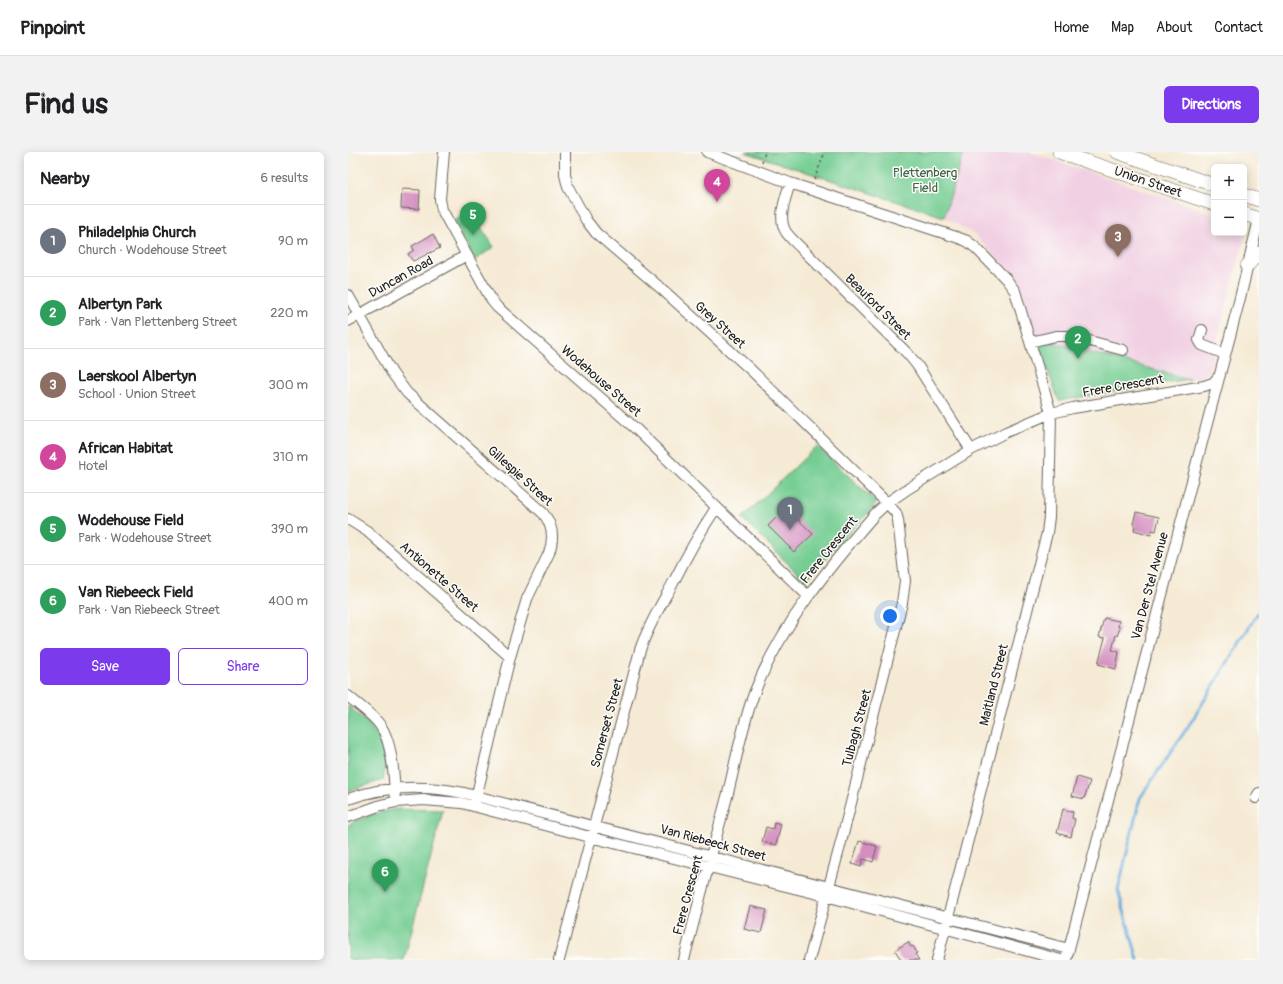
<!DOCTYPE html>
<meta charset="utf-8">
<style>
:root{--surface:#fff;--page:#f2f2f2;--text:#202124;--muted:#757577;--line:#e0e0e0;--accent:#7c3aed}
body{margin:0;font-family:Pangolin,sans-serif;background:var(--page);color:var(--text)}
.controls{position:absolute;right:12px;top:12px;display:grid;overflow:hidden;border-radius:6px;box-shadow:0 2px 10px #0003}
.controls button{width:36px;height:36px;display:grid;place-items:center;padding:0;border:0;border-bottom:1px solid var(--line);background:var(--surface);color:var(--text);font:20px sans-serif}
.you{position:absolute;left:542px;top:464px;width:14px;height:14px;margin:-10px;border:3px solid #fff;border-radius:50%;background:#1a73e8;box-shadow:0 0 0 6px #1a73e833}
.badge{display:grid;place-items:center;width:26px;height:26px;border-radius:50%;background:var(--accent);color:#fff;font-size:13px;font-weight:700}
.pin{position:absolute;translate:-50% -33px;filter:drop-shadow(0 1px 2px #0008)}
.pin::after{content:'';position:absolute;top:21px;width:14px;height:12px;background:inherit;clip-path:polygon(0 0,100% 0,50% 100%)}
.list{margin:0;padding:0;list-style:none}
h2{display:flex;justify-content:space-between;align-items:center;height:52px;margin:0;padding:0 16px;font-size:17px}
h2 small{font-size:13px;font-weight:400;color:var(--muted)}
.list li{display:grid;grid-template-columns:26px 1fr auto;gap:12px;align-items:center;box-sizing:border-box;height:72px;padding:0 16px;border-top:1px solid var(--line)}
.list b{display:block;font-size:15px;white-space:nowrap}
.list p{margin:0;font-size:13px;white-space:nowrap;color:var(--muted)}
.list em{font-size:13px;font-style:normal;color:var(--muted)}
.actions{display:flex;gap:8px;padding:12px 16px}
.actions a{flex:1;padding:9px 0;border:1px solid var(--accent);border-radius:6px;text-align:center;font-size:14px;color:var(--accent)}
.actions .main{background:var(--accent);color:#fff}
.map{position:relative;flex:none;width:911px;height:808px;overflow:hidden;border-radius:6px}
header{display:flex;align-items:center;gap:24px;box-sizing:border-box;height:56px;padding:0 20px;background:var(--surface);border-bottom:1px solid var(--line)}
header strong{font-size:19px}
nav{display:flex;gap:22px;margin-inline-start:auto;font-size:14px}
.intro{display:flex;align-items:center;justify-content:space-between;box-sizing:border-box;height:96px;padding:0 24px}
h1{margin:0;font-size:28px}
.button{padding:10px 18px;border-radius:6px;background:var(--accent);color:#fff;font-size:14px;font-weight:700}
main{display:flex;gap:24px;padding:0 24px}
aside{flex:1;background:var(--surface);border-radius:6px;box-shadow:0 2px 10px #0003}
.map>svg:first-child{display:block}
</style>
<header>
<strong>Pinpoint</strong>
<nav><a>Home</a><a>Map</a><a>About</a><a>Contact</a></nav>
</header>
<div class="intro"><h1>Find us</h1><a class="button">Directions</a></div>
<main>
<aside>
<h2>Nearby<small>6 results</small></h2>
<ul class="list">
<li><span class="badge" style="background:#6b7280">1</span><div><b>Philadelphia Church</b><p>Church · Wodehouse Street</p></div><em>90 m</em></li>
<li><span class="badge" style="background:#2e9e5b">2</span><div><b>Albertyn Park</b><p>Park · Van Plettenberg Street</p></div><em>220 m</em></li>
<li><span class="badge" style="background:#8d6e63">3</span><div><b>Laerskool Albertyn</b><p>School · Union Street</p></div><em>300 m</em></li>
<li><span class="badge" style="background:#d1479c">4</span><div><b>African Habitat</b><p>Hotel</p></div><em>310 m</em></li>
<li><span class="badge" style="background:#2e9e5b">5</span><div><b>Wodehouse Field</b><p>Park · Wodehouse Street</p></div><em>390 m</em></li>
<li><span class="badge" style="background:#2e9e5b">6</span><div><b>Van Riebeeck Field</b><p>Park · Van Riebeeck Street</p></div><em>400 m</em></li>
</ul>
<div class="actions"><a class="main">Save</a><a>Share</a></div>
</aside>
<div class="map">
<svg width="911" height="808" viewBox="0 0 911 808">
<rect width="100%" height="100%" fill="#fdfcf7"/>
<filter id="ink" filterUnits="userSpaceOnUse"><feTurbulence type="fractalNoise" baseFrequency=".025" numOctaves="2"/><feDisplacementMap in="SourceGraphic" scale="8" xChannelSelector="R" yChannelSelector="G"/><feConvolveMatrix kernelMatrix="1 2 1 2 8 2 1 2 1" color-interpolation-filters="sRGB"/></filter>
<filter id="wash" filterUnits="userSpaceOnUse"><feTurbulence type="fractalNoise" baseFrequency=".012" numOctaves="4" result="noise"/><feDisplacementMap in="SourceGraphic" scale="16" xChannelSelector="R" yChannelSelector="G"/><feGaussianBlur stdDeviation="0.9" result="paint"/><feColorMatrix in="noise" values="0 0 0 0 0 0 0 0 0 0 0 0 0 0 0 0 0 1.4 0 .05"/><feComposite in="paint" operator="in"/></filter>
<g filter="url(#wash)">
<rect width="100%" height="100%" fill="#f5ead4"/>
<path fill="#f1d0e3" d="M616,0H682L866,62V81H896V72L900,74L861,218L852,225L841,227L688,186L669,127L627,83L596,65Z"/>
<path fill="#75cd93" stroke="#487458" d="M397,0H616L596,65Z
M121,57L146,95L127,108L105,70Z
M688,186L841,227L711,249Z
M469,294L529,351L457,429L394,366Z
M0,554C18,569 37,584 38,609C38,615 36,622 35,628L0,639Z
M49,657L95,658L56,808H0V673C16,664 32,660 49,657Z"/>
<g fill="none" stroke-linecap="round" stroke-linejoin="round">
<path stroke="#67aede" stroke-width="3" d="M790,808L770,738L792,646L843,570L911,459"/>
</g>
<g id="blocks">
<path fill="#d38dc0" d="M54,37L72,38L71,57L53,56Z
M85,82L92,96L65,109L60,102L66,98L64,94Z
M438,356L465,382L446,400L420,374Z
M788,360L811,365L808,379L804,378L803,383L786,378L787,373L785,372Z
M756,466L771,469L770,475L772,476L769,484L768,483L764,498L771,500L768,517L750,512L757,486L751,485Z
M729,625L742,629L736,647L724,644Z
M715,657L725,660L724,666L727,667L723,685L709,681Z
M426,670L433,672L428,693L414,690L418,675L425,677Z
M511,689L529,694L525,710L515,707L513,715L504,712Z
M402,754L419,758L413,781L396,777Z
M560,790L563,795L565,794L569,801L567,802L571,808H553L547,798Z"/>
</g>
</g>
<g filter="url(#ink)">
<use href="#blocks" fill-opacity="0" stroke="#68645c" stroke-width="1"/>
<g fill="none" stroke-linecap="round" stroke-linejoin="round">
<defs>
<path id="minor" d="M96,0L92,47L94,58L144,149L149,155L288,277L460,444
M217,0V23L220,35L238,68L248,81L316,139L403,218L539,351L548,361L550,368L557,429L554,451L492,694L461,808
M359,0L442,31L608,85L619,89L628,96L658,127L667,139L703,261L701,365L699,381L589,808
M442,31C438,45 429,66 438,80C442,86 448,91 453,96L560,202L569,213L623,298
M0,143L44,221L59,241L195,361C205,373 206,387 201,401L179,447L162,505L127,650
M0,169L119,103
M854,178L851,188L854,193L877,202
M682,190L708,184H723L775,198
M0,367L19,379L162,505
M0,544C10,553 24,562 32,573C44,589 46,623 47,642
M908,646L911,641
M0,647C38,633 77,633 116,641L721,797
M0,665L33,653L48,650L75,648L114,651L242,685L478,744L713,808
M211,808L292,498C300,474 313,453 325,431C338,405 352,380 368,356
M336,808C350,752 365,697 380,641C388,608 395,570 407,539C434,472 480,416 527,362L539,351L558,338L623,298L658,280L703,261L725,256L856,234L865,231L872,223
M718,808L892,146L911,67"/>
<path id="major" d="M711,0L866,52
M769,0L866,33
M896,43L911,48
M896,62L911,67
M899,114L911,101"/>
</defs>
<use href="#minor" stroke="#68645c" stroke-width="12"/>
<use href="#major" stroke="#68645c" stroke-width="14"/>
<path stroke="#68645c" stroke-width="1.5" stroke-dasharray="3 3" stroke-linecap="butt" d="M414,10L417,0
M466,28L477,0"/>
<use href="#minor" stroke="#fff" stroke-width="10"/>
<use href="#major" stroke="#fff" stroke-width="13"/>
</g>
</g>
<g text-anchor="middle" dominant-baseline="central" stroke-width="3" stroke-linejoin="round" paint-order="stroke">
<g font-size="13" fill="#40634c" stroke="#fdfcf7">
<text x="577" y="21">Plettenberg<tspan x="577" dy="15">Field</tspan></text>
</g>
<g font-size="13" fill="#1c1c1c" stroke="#fdfcf7">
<text transform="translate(800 30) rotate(19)">Union Street</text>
<text transform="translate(53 125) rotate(-29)">Duncan Road</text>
<text transform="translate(530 155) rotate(45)">Beauford Street</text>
<text transform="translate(372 173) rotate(42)">Grey Street</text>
<text transform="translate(253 229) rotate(41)">Wodehouse Street</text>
<text transform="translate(775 234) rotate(-10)">Frere Crescent</text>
<text transform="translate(172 324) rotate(42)">Gillespie Street</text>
<text transform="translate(481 398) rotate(-51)">Frere Crescent</text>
<text transform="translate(91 425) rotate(41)">Antionette Street</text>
<text transform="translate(802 434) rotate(-75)">Van Der Stel Avenue</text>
<text transform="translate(646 533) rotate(-76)">Maitland Street</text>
<text transform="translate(259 571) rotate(-75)">Somerset Street</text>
<text transform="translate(509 576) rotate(-75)">Tulbagh Street</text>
<text transform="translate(365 691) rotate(15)">Van Riebeeck Street</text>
<text transform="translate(340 743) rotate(-75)">Frere Crescent</text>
</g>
</g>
</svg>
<div class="controls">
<button>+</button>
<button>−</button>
</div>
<div class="you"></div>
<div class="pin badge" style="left:442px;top:378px;background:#6b7280">1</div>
<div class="pin badge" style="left:730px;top:207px;background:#2e9e5b">2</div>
<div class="pin badge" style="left:770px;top:105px;background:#8d6e63">3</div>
<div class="pin badge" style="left:369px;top:50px;background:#d1479c">4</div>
<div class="pin badge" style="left:125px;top:83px;background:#2e9e5b">5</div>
<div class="pin badge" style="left:37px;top:740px;background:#2e9e5b">6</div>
</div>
</main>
